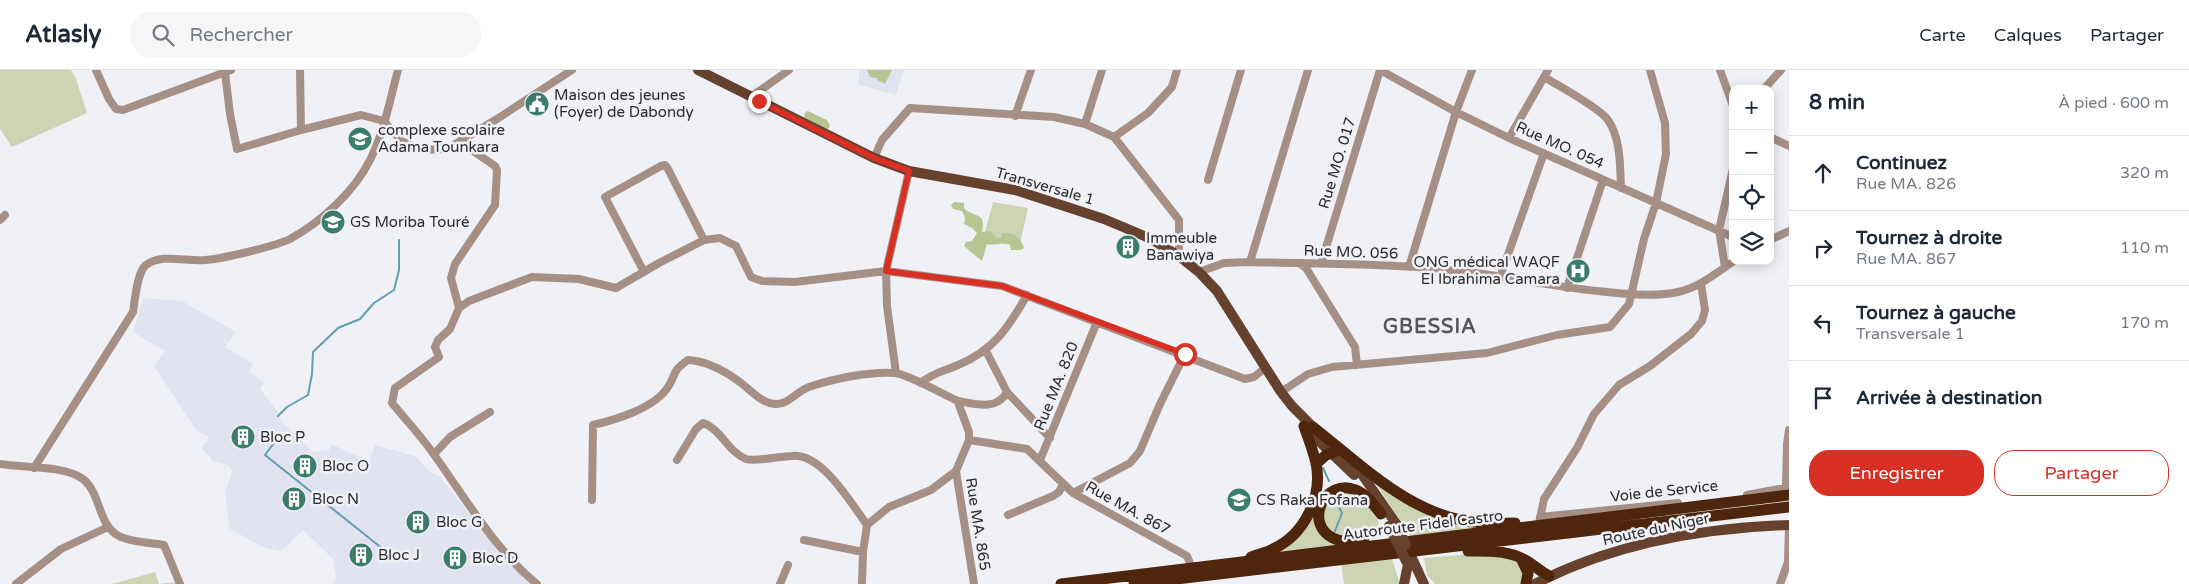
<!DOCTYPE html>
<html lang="fr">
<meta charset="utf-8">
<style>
:root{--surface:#fff;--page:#f6f6f7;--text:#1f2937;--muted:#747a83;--line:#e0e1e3;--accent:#d93025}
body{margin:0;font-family:"Varela Round",sans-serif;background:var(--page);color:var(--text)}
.controls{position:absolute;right:15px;top:15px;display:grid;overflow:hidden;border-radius:10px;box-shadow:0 2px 12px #0003}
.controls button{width:45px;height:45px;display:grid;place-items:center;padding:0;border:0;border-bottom:1px solid var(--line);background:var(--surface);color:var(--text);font:25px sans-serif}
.stop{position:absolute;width:15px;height:15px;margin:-11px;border:4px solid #d93025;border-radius:50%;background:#fff}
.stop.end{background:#d93025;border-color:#fff;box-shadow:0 1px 5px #0008}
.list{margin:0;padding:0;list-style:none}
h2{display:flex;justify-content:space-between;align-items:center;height:65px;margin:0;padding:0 20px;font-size:21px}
h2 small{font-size:16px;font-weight:400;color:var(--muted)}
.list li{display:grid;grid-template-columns:32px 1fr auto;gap:15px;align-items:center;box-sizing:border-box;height:75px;padding:0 20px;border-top:1px solid var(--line)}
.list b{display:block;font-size:19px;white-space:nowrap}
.list p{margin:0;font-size:16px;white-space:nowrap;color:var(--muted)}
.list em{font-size:16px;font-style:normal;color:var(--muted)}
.actions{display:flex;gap:10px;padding:15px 20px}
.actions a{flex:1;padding:11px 0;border:1px solid var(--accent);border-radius:20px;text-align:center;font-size:18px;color:var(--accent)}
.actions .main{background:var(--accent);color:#fff}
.icon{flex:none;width:28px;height:28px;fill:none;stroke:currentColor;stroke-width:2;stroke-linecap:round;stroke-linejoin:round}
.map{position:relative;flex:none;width:1789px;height:514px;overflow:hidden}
header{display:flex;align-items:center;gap:30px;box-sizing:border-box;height:70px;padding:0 25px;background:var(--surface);border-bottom:1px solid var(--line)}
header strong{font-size:24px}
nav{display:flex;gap:28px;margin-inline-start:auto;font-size:18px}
.search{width:350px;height:45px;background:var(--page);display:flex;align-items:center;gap:12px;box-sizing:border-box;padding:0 18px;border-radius:20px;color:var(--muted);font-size:19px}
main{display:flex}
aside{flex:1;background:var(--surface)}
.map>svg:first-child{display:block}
</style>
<header>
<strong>Atlasly</strong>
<div class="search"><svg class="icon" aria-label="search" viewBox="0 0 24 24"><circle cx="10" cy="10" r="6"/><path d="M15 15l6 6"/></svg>Rechercher</div>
<nav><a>Carte</a><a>Calques</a><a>Partager</a></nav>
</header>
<main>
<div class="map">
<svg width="1789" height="514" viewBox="0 0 1789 514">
<rect width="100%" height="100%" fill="#f0f1f7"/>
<path fill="#e2e3f0" d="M859,0H904L896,25L859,15Z
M143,228L182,231L236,262L225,277L253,294L249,302L264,313L260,319L280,345L282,352L313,382L329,380L331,374L369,391L375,375L415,386L429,401L440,407L505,489L530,514H333L336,506L333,489L303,460L281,481L265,478L230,459L225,423L232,401L228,395L212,391L211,388L201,378L207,372L208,366L197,361L154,296L165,281L133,262Z"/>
<path fill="#ccd4b3" d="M0,0H71L76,9L87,43L12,77L0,59Z
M993,132L1028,138L1020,174L983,170Z
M1375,412C1409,438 1437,452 1480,459L1410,466Z
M1337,423C1343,423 1351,422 1357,425C1372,431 1382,452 1379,467L1343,468L1326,462L1321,439Z
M1315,441V450L1349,476L1276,483Z
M1470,484L1508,486L1524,497L1521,514H1435L1427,505L1424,488Z
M1392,489L1400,514H1344L1341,494Z
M155,502L159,514L176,512V514H112Z"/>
<path fill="#b8c491" d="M867,0H892L885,14L877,10V8L870,7Z
M807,41C814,43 819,47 827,50L830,56L828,59C823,59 810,50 805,48L804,44Z
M954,132L964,133V138C973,148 987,141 982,162L990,161L997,168H1001L1002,164C1012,160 1021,168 1024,178L1021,180H1011L1010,175C1002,172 995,176 987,174L982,191L964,176L966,172L972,171L977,163L972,158L964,154L965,148L962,141L953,139L951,135Z"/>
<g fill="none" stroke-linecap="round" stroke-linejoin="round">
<path stroke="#609eb2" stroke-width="2" d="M278,346L287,337L308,325L312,304L313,282L338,258L360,249L374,233L394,220L399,200V170
M280,365L265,385L393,487
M1323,398L1329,411
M1335,461L1342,443L1336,431"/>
<path stroke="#a69085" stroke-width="8" d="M96,0L109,29L116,39L123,40L231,0
M300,0L301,60L361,45L384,51L401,71L421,80L447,79L497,49L572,0
M1380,0L1456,42L1509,68L1733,167
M1720,0L1733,36
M225,3L230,44L237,79L301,60
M1544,7C1558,15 1601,39 1608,50C1621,69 1620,96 1621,118
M1764,19L1781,0
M751,27L789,0
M1015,46L1031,0
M1085,54L1102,0
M1114,67L1148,43L1172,17L1177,0
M1770,67L1789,76
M1509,68L1548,0
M874,88L882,70L910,38L1054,47L1085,54L1114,67L1179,150V186
M1208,110L1241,0
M0,150L5,145
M1770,170L1789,161
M1250,192L1308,0
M1300,194L1306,198L1355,277L1357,295
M1321,194L1380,0
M1409,197L1456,42L1472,0
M1725,197L1719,160L1733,99
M644,202L605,127L661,96L665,95L668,99L704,170
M1199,202L1224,193L1250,192C1314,194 1378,193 1442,199C1497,204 1551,217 1607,222C1629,224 1656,227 1678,222C1700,217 1716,203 1734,191
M1500,207L1544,83
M1567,218L1603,110
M459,238L451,208L455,194L495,135L497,100L495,96L460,72
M986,281L1007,322L1050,368
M896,303L887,236L886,201L909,101
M921,313C932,303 945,301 958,295C993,281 1009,257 1027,225
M1281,322L1308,304L1332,297L1487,283L1557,265L1610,257L1629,234L1644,169L1656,133L1666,84L1665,53L1650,0
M958,331C975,334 997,341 1007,322
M969,370L1027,379L1073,423L1187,486L1192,498
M434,384L450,367L490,342
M677,390L696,359L703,353C721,359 728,382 746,389C756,392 780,386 792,386C822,383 851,433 867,455L863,482L862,514
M1040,390L1097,252
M0,394C23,398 64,395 83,409C101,423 98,456 119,466C130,472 152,473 164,475L180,514
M34,398L133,242C135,230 137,202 146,195C162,183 187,192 205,190C222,189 276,176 290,169C321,152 354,122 370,90C384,63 390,29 398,0
M1786,417L1787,374L1789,360
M1073,423L1130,393L1140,381L1160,334L1185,284
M1747,425L1789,417
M592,430L593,355C615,350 655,338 668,317C677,303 671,302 688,290C705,291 723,300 737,310C749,318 760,333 775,334C788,335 797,321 809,317C832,309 870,301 895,303C910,305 942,324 958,331L959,335L969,362V370L956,401L974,514
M1008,445L1053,426L1059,422L1063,414
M1540,447L1678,433
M1539,453L1544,429L1577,378L1594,344L1619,315L1650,296L1691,264L1702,251L1705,240L1701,214
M867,455L889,437L931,420L956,401
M804,470L863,482
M16,514L61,479L108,457
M537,514C496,481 466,429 435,386C422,367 406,350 392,333L395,318L439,287L435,277L438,270L450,259L459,238L469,231L532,207L579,209L616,218L659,193L704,170L720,168L736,176L751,207L762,211L795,212L886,201L1002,216L1245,309L1254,307L1265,298
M780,514L788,495
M1780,514L1788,492L1789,455"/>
<path stroke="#66422e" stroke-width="10" d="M698,0L874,88L909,101L1015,120L1104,149L1149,168L1179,186L1199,202L1217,221L1281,322L1292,336L1319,363
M1305,358L1354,405
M1351,393L1361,403L1397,455
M1412,488L1424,514
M1404,514L1408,494
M1535,514C1612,474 1703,458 1789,455"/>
<path stroke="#4e260e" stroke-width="11" d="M1313,357C1364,397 1415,450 1484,453C1494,454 1505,453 1515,453
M1316,394L1326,385L1339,380
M1364,472C1354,472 1342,473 1333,468C1303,453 1325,407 1356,420C1366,424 1374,435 1381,444
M1468,481C1490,481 1511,480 1530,493C1536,497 1542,502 1549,506
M1251,487C1258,484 1266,483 1273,479C1304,465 1323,427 1316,393C1313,380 1308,368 1304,356
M1521,488L1528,503L1526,514
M1061,514L1789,425
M1134,514L1789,437"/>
<path stroke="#66422e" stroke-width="10" d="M1397,455L1406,475
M1389,456L1406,491"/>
</g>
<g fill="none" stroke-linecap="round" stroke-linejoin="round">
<path stroke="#d93025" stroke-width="6" d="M759,31L874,88L909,101L886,201L1002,216L1185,284"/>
</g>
<defs>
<symbol id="civic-disc" viewBox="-11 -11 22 22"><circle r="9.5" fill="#3b7c6b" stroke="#f0f1f7"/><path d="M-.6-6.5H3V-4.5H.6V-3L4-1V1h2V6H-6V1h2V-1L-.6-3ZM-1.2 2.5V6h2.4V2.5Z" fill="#fff"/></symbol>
<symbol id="school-disc" viewBox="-11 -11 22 22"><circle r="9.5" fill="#3b7c6b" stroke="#f0f1f7"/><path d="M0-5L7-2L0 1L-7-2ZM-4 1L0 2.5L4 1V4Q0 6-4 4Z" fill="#fff"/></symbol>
<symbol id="building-disc" viewBox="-11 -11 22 22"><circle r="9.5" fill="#3b7c6b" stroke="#f0f1f7"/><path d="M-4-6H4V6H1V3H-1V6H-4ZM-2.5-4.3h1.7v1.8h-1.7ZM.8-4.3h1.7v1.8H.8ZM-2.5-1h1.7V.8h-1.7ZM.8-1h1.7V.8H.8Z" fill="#fff"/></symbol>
<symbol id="hospital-disc" viewBox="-11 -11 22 22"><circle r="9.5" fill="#3b7c6b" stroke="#f0f1f7"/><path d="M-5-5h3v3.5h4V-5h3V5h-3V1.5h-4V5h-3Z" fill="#fff"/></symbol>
</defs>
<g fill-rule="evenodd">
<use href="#civic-disc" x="523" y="20" width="28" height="28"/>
<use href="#school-disc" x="346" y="55" width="28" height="28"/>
<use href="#school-disc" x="319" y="138" width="28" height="28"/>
<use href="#building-disc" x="1114" y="163" width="28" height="28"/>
<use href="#hospital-disc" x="1564" y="187" width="28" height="28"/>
<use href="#building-disc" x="229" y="353" width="28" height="28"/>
<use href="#building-disc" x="291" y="382" width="28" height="28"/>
<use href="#building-disc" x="280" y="415" width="28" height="28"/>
<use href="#school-disc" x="1225" y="416" width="28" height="28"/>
<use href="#building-disc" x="404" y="438" width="28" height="28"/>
<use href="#building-disc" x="347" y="471" width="28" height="28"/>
<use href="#building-disc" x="441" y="474" width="28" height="28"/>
</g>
<g text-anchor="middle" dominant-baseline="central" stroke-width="5" stroke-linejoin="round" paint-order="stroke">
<g font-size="15" fill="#2b2b2d" stroke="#f0f1f7" text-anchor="start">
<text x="554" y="25">Maison des jeunes<tspan x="554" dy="17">(Foyer) de Dabondy</tspan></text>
<text x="378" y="60">complexe scolaire<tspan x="378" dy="17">Adama Tounkara</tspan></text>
<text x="350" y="152">GS Moriba Touré</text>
<text x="1146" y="168">Immeuble<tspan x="1146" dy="17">Banawiya</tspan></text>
<text x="1560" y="192" text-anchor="end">ONG médical WAQF<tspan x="1560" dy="17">El Ibrahima Camara</tspan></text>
<text x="260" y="367">Bloc P</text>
<text x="322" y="396">Bloc O</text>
<text x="312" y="429">Bloc N</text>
<text x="1256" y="430">CS Raka Fofana</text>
<text x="436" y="452">Bloc G</text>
<text x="378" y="485">Bloc J</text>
<text x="472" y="488">Bloc D</text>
</g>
<g font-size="15" fill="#2b2b2d" stroke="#f0f1f7">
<text transform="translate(1560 75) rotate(24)">Rue MO. 054</text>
<text transform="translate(1337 93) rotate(-73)">Rue MO. 017</text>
<text transform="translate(1045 116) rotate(16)">Transversale 1</text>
<text transform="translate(1351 182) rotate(2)">Rue MO. 056</text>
<text transform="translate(1056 316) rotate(-68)">Rue MA. 820</text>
<text transform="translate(1664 421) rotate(-6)">Voie de Service</text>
<text transform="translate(1128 438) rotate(29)">Rue MA. 867</text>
<text transform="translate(978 454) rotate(81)">Rue MA. 865</text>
<text transform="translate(1423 455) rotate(-7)">Autoroute Fidel Castro</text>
<text transform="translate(1656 459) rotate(-12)">Route du Niger</text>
</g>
<g font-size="20" font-weight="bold" letter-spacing="1" fill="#56565b" stroke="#f0f1f7">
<text x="1430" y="257">GBESSIA</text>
</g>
</g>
</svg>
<div class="controls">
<button>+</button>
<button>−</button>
<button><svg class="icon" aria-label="locate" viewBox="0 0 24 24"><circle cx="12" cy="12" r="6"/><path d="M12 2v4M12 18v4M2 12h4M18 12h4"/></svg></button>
<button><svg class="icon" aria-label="layers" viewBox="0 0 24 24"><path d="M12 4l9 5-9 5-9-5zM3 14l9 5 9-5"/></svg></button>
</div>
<div class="stop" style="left:1185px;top:284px"></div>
<div class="stop end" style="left:759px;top:31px"></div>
</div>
<aside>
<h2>8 min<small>À pied · 600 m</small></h2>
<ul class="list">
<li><svg class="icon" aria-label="ahead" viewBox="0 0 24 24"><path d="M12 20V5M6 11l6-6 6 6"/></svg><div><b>Continuez</b><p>Rue MA. 826</p></div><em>320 m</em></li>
<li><svg class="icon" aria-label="right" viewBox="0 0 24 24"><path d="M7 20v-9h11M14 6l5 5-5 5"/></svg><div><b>Tournez à droite</b><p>Rue MA. 867</p></div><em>110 m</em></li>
<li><svg class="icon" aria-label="left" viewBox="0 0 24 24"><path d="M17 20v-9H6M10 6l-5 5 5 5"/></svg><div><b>Tournez à gauche</b><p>Transversale 1</p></div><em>170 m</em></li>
<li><svg class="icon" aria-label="arrive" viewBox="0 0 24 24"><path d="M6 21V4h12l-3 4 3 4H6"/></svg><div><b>Arrivée à destination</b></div></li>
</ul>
<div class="actions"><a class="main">Enregistrer</a><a>Partager</a></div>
</aside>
</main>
